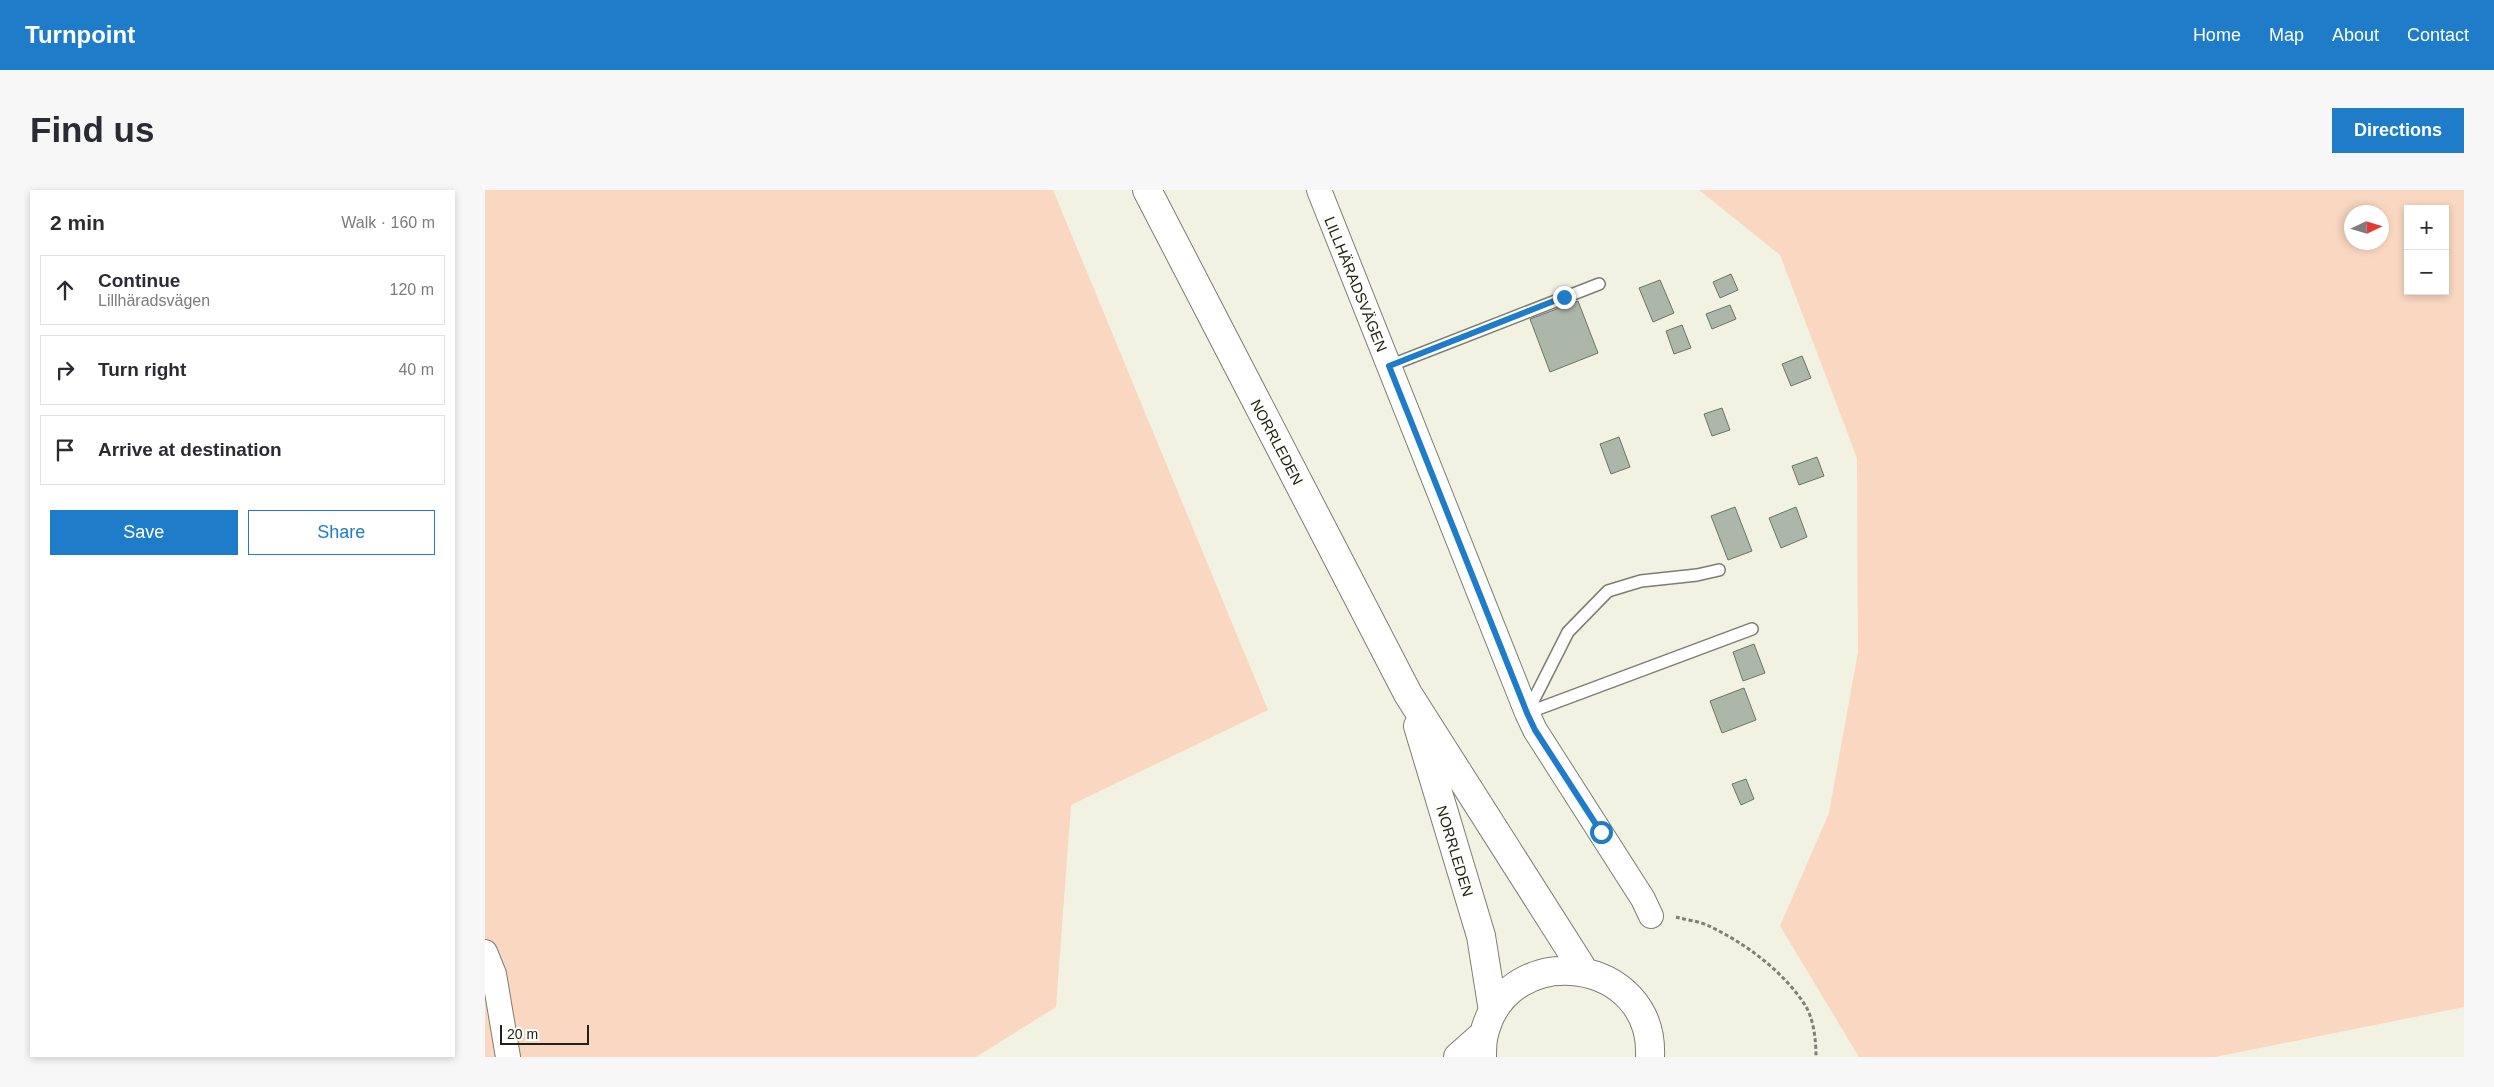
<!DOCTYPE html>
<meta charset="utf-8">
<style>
:root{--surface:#fff;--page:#f7f7f7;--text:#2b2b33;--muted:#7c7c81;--line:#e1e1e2;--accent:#1e7cc8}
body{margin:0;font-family:Arial,sans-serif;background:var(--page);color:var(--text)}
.controls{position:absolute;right:15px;top:15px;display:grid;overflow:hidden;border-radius:0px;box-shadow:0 2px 8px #0003}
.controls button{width:45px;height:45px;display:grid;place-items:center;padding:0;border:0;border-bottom:1px solid var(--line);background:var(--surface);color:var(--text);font:25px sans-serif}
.compass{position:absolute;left:1859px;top:15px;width:45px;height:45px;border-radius:50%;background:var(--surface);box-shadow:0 2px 8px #0003;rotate:86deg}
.scale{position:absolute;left:15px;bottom:12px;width:89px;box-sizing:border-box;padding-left:5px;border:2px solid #22221c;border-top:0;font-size:14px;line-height:18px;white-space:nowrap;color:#22221c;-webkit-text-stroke:4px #fefff8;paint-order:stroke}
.stop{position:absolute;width:15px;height:15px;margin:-11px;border:4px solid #1e7cc8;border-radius:50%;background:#fff}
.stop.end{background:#1e7cc8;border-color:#fff;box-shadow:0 1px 5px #0008}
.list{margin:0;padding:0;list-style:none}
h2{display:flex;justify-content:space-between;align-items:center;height:65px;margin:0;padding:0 20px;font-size:21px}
h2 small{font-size:16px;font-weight:400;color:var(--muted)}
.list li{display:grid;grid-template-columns:32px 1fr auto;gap:15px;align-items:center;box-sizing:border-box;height:70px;margin:0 10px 10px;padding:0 10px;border:1px solid var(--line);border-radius:0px}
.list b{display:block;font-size:19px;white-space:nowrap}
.list p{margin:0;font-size:16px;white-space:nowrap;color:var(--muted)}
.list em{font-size:16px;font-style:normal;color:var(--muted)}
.actions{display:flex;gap:10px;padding:15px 20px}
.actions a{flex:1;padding:11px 0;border:1px solid var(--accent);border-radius:0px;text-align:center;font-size:18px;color:var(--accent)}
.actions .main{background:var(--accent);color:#fff}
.icon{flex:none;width:28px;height:28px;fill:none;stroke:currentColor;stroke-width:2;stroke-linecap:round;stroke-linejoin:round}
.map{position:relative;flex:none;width:1979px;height:867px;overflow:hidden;border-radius:0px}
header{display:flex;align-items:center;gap:30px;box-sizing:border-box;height:70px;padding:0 25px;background:var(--accent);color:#fff}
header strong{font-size:24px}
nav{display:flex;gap:28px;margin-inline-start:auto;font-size:18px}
.intro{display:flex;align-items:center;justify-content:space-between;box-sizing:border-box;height:120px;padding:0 30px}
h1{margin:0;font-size:35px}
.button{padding:12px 22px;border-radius:0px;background:var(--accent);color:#fff;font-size:18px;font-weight:700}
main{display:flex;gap:30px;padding:0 30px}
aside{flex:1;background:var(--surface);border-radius:0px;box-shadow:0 2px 8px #0003}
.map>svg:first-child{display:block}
</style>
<header>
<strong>Turnpoint</strong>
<nav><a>Home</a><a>Map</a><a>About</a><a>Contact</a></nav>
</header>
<div class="intro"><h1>Find us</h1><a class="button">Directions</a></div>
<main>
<aside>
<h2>2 min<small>Walk · 160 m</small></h2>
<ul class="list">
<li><svg class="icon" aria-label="ahead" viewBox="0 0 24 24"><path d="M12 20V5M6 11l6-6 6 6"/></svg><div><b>Continue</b><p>Lillhäradsvägen</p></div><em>120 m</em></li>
<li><svg class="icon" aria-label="right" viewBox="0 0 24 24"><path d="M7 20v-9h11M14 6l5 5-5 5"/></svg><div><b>Turn right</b></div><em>40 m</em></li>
<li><svg class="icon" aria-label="arrive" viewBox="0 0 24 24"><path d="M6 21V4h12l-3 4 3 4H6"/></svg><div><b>Arrive at destination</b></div></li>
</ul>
<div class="actions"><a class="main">Save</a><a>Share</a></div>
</aside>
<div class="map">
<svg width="1979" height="867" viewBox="0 0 1979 867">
<rect width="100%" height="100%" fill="#f1f2e2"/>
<path fill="#f9d7c1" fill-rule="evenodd" d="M0,0H568L783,520L586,615L571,817L491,867H0Z
M1214,0H1979V817L1730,867H1374L1295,736L1344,623L1373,462L1372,268L1295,65ZM1923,19H1960V101H1923ZM1866,22H1896V52H1866Z"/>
<path fill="#acb6a9" stroke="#6b7568" d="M1246,84L1253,100L1235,108L1228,92Z
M1175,90L1189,123L1168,132L1154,98Z
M1093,111L1113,163L1065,182L1045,129Z
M1245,115L1251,129L1227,139L1221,124Z
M1197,135L1206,158L1189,164L1181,141Z
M1317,166L1326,188L1306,196L1297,174Z
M1237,218L1245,240L1227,246L1219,224Z
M1134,247L1145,277L1126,284L1115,254Z
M1332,267L1339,286L1314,295L1307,276Z
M1250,317L1267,361L1243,370L1226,326Z
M1311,317L1322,347L1296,358L1284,328Z
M1269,454L1280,483L1258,491L1248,462Z
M1259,498L1271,530L1237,543L1225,511Z
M1261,589L1269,609L1256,615L1247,594Z"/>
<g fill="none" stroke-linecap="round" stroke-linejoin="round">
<defs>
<path id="service" d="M904,176L1114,94
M1234,380L1212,385L1156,391L1123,401L1083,442L1042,523L1267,439"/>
<path id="minor" d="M834,0L1042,523L1050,540L1158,709L1166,726
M0,762L9,784L23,867"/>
<path id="secondary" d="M662,0L923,504L1099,781
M933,536L996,746L1008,821
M973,867L999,844
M997,867C997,860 997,851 999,844C1023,747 1170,767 1165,867"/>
</defs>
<use href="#service" stroke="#7d7e6f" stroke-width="14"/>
<use href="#minor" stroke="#7d7e6f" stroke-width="26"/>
<use href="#secondary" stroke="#7d7e6f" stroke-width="30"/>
<path stroke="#7f8075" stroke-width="3" stroke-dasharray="4 2.5" stroke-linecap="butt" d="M1191,727C1201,730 1214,731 1224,736C1260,753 1298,781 1320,815C1329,829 1331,851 1331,867"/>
<use href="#service" stroke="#fff" stroke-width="11"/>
<use href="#minor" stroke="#fff" stroke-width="24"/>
<use href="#secondary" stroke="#fff" stroke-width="28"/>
</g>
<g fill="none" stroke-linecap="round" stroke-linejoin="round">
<path stroke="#1e7cc8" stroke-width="6" d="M1079,107L904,176L1042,523L1050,540L1116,642"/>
</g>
<g text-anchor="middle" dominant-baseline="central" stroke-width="4" stroke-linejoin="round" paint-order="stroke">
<g font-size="15" fill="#22221c" stroke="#fefff8">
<text transform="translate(871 94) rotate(68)">LILLHÄRADSVÄGEN</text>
<text transform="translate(792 252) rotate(62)">NORRLEDEN</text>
<text transform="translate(970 661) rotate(73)">NORRLEDEN</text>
</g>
</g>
</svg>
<div class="controls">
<button>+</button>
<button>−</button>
</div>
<svg class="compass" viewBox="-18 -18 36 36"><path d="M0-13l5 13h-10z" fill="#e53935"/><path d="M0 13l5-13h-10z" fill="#7c7c81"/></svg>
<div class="scale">20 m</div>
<div class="stop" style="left:1116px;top:642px"></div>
<div class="stop end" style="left:1079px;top:107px"></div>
</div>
</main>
